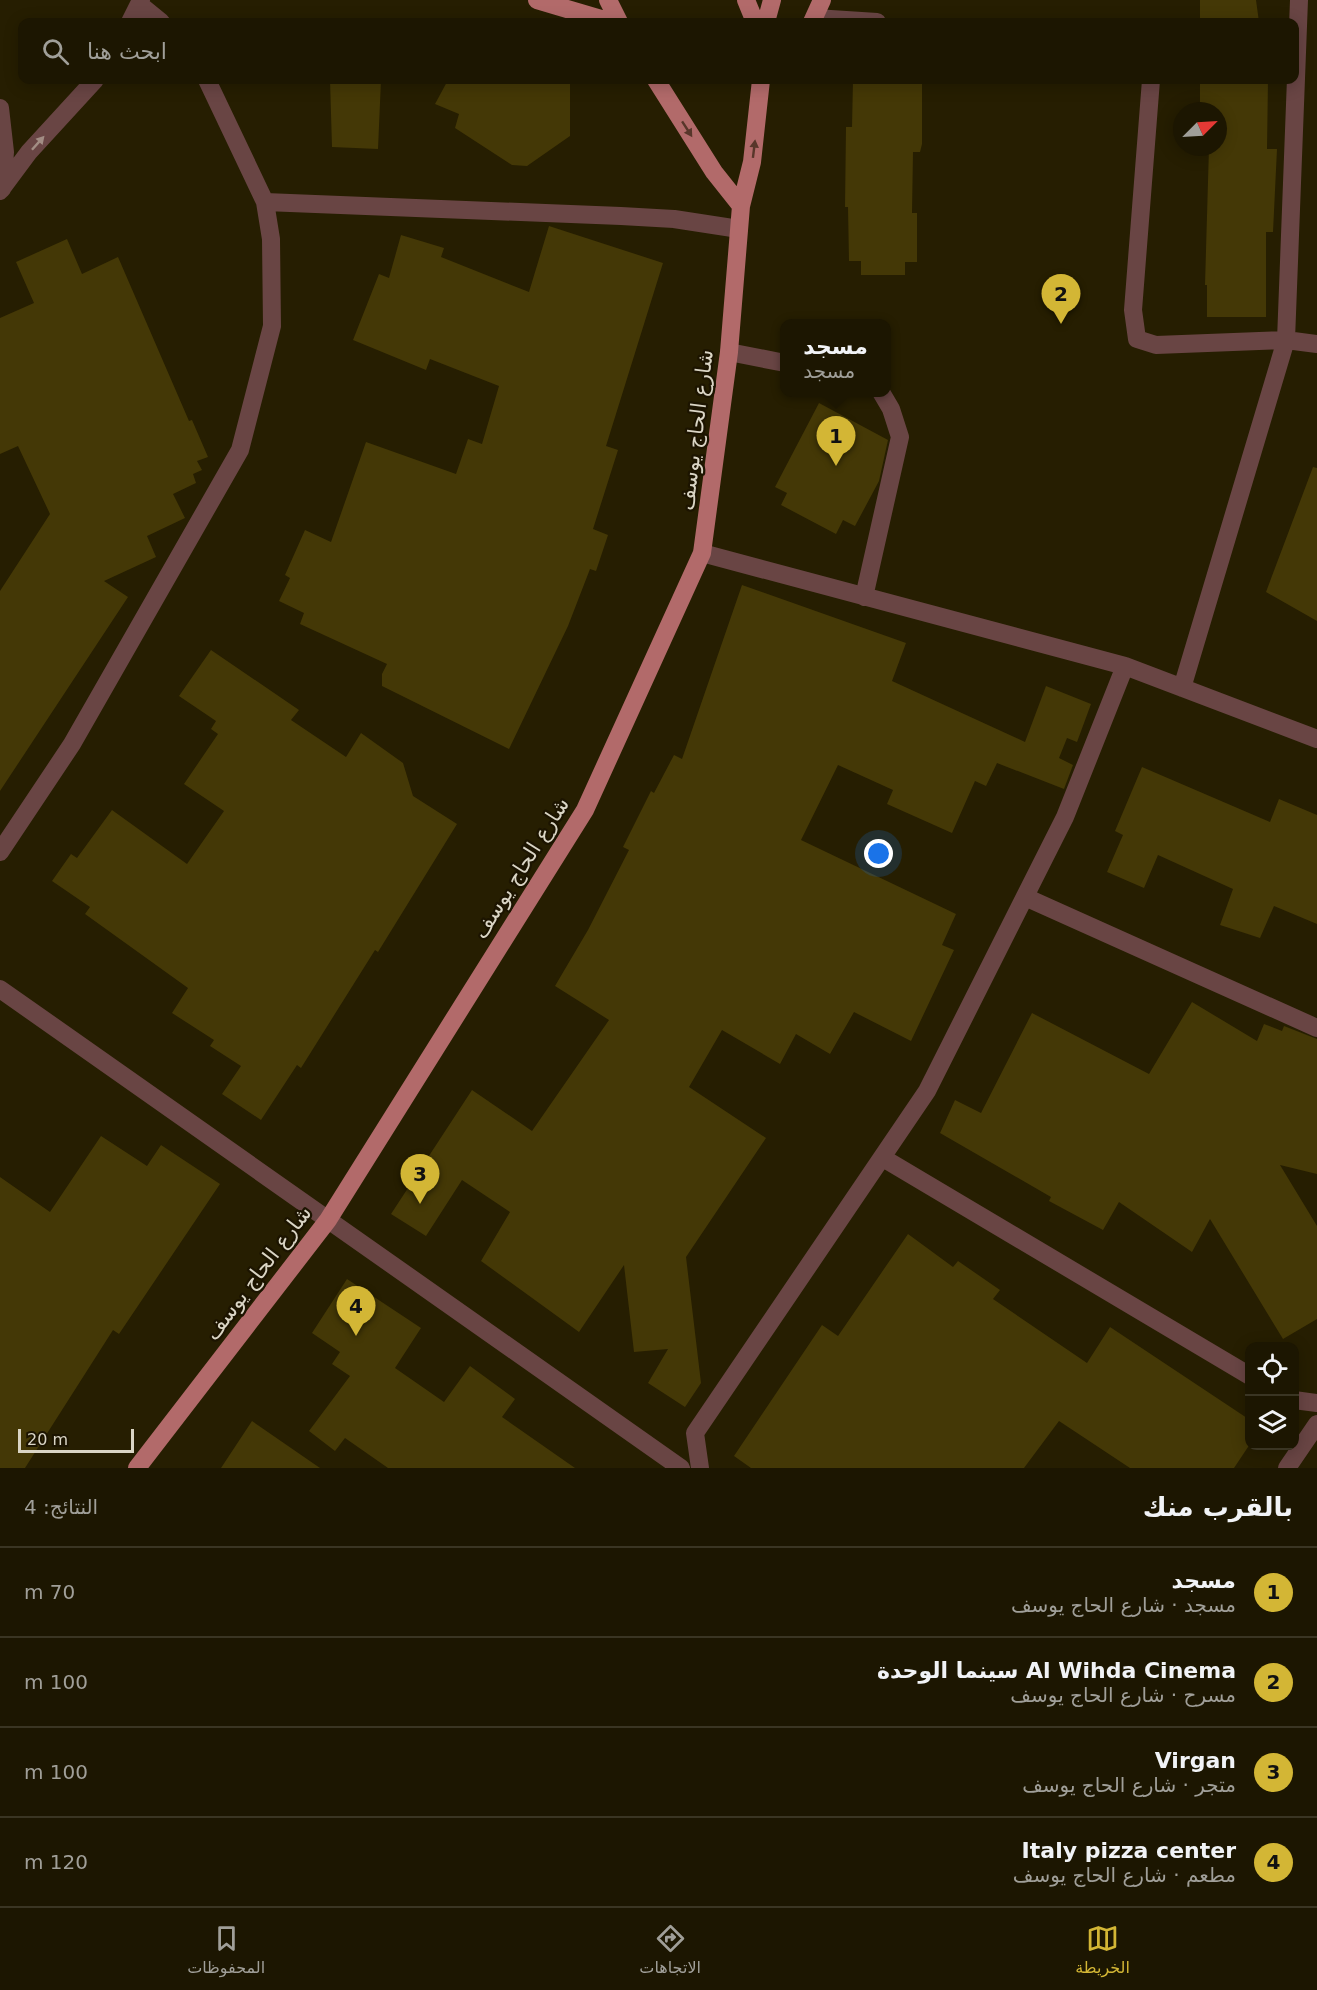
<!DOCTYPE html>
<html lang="ar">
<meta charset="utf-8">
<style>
:root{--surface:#1c1601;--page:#292310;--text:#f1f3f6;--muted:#a09f99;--line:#3a3523;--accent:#d3b635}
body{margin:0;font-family:"DejaVu Sans",Cairo,sans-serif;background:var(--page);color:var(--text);direction:rtl}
.controls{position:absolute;right:18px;bottom:18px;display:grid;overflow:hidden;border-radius:12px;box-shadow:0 3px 15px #0003}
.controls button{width:54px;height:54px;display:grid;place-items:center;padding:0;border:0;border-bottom:2px solid var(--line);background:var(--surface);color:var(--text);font:30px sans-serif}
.compass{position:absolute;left:1173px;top:102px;width:54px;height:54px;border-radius:50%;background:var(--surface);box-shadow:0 3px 15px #0003;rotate:66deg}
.scale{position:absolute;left:18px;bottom:15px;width:116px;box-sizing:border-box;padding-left:6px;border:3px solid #dad5c5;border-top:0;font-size:16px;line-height:21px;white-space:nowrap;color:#dad5c5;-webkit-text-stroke:4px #1c1400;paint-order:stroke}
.you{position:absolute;left:879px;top:854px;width:21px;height:21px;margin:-15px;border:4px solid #fff;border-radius:50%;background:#1a73e8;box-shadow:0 0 0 9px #1a73e833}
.badge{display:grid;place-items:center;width:39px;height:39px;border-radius:50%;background:var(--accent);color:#111;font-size:20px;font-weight:700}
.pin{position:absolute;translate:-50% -50px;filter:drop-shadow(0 2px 3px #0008)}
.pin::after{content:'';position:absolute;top:32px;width:21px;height:18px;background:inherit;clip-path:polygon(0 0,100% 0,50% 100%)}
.popup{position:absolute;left:780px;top:319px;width:111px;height:78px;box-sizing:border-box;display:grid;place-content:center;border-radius:12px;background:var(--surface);filter:drop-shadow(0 2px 4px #0005);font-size:20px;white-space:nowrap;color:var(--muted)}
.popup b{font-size:22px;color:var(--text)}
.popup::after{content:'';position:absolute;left:50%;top:100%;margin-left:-12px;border:12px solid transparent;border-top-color:var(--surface)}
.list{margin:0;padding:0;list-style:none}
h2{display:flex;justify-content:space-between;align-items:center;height:78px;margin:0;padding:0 24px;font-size:26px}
h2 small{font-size:20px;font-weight:400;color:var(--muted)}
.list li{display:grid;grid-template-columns:39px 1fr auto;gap:18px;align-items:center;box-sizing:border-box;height:90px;padding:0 24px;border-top:2px solid var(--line)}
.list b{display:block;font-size:22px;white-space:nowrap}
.list p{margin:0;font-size:20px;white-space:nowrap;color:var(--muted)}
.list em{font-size:20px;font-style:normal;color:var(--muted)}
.icon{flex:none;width:33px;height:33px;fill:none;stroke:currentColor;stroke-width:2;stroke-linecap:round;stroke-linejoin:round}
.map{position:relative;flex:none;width:1317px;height:1468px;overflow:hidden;direction:ltr}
.search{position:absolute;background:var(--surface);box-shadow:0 3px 15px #0003;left:18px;right:18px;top:18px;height:66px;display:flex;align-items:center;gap:15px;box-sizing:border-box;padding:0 21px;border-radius:12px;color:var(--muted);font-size:22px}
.sheet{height:438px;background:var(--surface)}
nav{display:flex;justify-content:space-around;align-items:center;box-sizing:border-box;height:84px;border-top:2px solid var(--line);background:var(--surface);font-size:16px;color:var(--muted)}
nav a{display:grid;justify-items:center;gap:3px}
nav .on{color:var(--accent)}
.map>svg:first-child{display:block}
</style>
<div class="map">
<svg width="1317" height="1468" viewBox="0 0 1317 1468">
<rect width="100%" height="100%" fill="#261e01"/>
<path fill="#443806" d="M1200,0H1256L1259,22H1200Z
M330,80H381L378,149L332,147Z
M448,80H570V136L527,166L512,165L455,128L459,114L435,104Z
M853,80H922V144L920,152H913L912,213H917V262H905V275H861V261H849L848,207H845L846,127H852Z
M1200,80H1268L1267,149H1277L1273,232H1266V317H1207V285H1205L1209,147H1218V111H1200Z
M549,226L663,263L606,446L618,450L593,529L608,535L596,571L590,569L568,626L509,749L382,686V674L387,664L300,624L304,613L279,601L290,578L285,575L305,530L331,542L366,442L456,474L468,439L482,444L499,386L430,359L426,370L353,340L379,274L389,278L401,235L444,248L441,257L529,292Z
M67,239L82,274L118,257L189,421L192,420L208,457L197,461L202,470L193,474L196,483L173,494L185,518L147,536L156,557L104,581L128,597L0,791V591L50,514L18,446L0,454V318L34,303L16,262Z
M819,403L888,440L879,481L855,526L843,520L836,534L781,505L787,493L775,487Z
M1313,467L1317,468V621L1266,592Z
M742,585L906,643L892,681L1025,742L1046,686L1091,704L1077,742L1067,738L1059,758L1073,765L1064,789L997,763L986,786L975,781L952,833L887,804L893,790L838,765L801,840L956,914L942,945L954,950L911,1041L854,1012L830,1054L796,1034L780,1064L722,1030L689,1087L766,1138L686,1257L701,1383L685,1407L648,1383L668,1349L634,1352L624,1265L579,1332L481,1261L510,1212L462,1180L426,1236L391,1214L472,1090L532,1131L609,1020L555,986L588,930L629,850L623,847L651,791L654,793L674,755L682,759Z
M211,650L299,710L291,720L346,757L361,733L403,763L413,796L457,824L378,952L375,950L301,1068L297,1065L261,1120L222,1094L241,1066L210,1046L214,1040L172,1013L188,988L85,914L90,907L52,881L71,854L77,858L112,810L187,864L224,811L184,784L218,734L211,729L216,721L179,696Z
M1142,767L1270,822L1279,799L1317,815V924L1274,906L1260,938L1220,925L1233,889L1158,855L1144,888L1107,872L1123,835L1115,831Z
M1192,1002L1257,1041L1264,1024L1282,1031L1284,1026L1317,1039V1174L1280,1165L1317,1226V1319L1283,1339L1210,1219L1192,1252L1119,1202L1103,1230L1049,1201L1051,1197L940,1133L955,1100L981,1113L1032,1013L1149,1074Z
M101,1136L147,1166L161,1145L220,1184L119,1334L113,1330L25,1468H0V1177L50,1212Z
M908,1234L953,1267L958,1261L1000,1290L993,1299L1087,1363L1110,1327L1250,1420V1444L1234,1468H1130L1059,1421L1024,1468H751L734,1456L822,1325L838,1336Z
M347,1279L421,1328L395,1368L444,1402L470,1366L515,1399L502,1417L575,1468H388L345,1438L335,1451L309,1431L350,1376L332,1364L340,1352L312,1333Z
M252,1421L320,1468H221Z"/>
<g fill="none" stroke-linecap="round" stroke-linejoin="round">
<path stroke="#694544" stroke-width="18" d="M139,4L161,22
M815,18L877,22
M130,22L141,0
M1151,80L1133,310L1137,339L1156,345L1286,340L1317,344
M0,108L5,152L2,189
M0,191L29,152L95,80
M265,202L621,216L674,219L739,229
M729,352L785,363
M702,553L1125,666L1317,739
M864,597L900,437L891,409L881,392
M1182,688L1286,340L1299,0
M0,852L72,744L240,450L272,326L271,239L265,202L207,80
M1025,897L1317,1028
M0,989L681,1468
M883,1158L1250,1376
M1294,1400L1317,1403
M700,1468L695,1433L927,1091L1065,817L1125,666
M1287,1468L1317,1424"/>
<path stroke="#b26a6a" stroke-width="18" d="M537,0L611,22
M608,0L619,22
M746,0L755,22
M766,22L772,0
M812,22L822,0
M656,80L714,172L741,206
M137,1468L328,1220L585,810L702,553L729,352L741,206L752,162L761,80"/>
</g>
<defs><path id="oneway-solid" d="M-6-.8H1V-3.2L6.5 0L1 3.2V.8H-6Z" transform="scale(1.5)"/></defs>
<g fill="#58362a">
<use href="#oneway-solid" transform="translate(687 129) rotate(57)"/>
<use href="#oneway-solid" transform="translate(754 149) rotate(-83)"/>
</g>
<use fill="#a28d84" href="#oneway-solid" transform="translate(38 143) rotate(-48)"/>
<g text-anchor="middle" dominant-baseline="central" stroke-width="4.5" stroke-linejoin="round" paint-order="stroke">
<g font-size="21" fill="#dad5c5" stroke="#1c1400">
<text transform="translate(696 430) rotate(-83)">شارع الحاج يوسف</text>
<text transform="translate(521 868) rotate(-58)">شارع الحاج يوسف</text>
<text transform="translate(258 1273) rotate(-53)">شارع الحاج يوسف</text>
</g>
</g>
</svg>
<div class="controls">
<button><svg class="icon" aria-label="locate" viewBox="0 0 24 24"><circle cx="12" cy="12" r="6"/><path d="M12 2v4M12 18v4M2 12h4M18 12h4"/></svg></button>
<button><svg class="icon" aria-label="layers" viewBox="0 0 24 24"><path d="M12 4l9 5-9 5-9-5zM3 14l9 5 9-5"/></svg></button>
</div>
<svg class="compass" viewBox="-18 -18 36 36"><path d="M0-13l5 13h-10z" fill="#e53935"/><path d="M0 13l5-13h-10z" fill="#a09f99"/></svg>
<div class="scale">20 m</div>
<div class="you"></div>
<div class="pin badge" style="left:836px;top:466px">1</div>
<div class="popup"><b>مسجد</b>مسجد</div>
<div class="pin badge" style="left:1061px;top:324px">2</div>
<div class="pin badge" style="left:420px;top:1204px">3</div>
<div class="pin badge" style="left:356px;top:1336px">4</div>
<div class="search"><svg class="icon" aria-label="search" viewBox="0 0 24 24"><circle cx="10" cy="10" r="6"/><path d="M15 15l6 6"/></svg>ابحث هنا</div>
</div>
<section class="sheet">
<h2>بالقرب منك<small>النتائج: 4</small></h2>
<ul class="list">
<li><span class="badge">1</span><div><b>مسجد</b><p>مسجد · شارع الحاج يوسف</p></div><em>70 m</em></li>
<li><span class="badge">2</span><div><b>Al Wihda Cinema سينما الوحدة</b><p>مسرح · شارع الحاج يوسف</p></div><em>100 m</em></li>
<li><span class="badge">3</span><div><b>Virgan</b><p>متجر · شارع الحاج يوسف</p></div><em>100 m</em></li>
<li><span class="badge">4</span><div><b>Italy pizza center</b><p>مطعم · شارع الحاج يوسف</p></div><em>120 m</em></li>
</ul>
</section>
<nav>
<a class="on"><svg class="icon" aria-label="map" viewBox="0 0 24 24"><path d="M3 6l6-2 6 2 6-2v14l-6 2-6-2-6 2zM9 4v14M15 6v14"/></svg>الخريطة</a>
<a><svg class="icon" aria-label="directions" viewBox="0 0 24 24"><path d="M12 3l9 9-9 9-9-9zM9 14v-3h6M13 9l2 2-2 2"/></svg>الاتجاهات</a>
<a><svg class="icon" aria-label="saved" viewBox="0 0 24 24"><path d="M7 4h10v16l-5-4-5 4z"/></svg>المحفوظات</a>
</nav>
